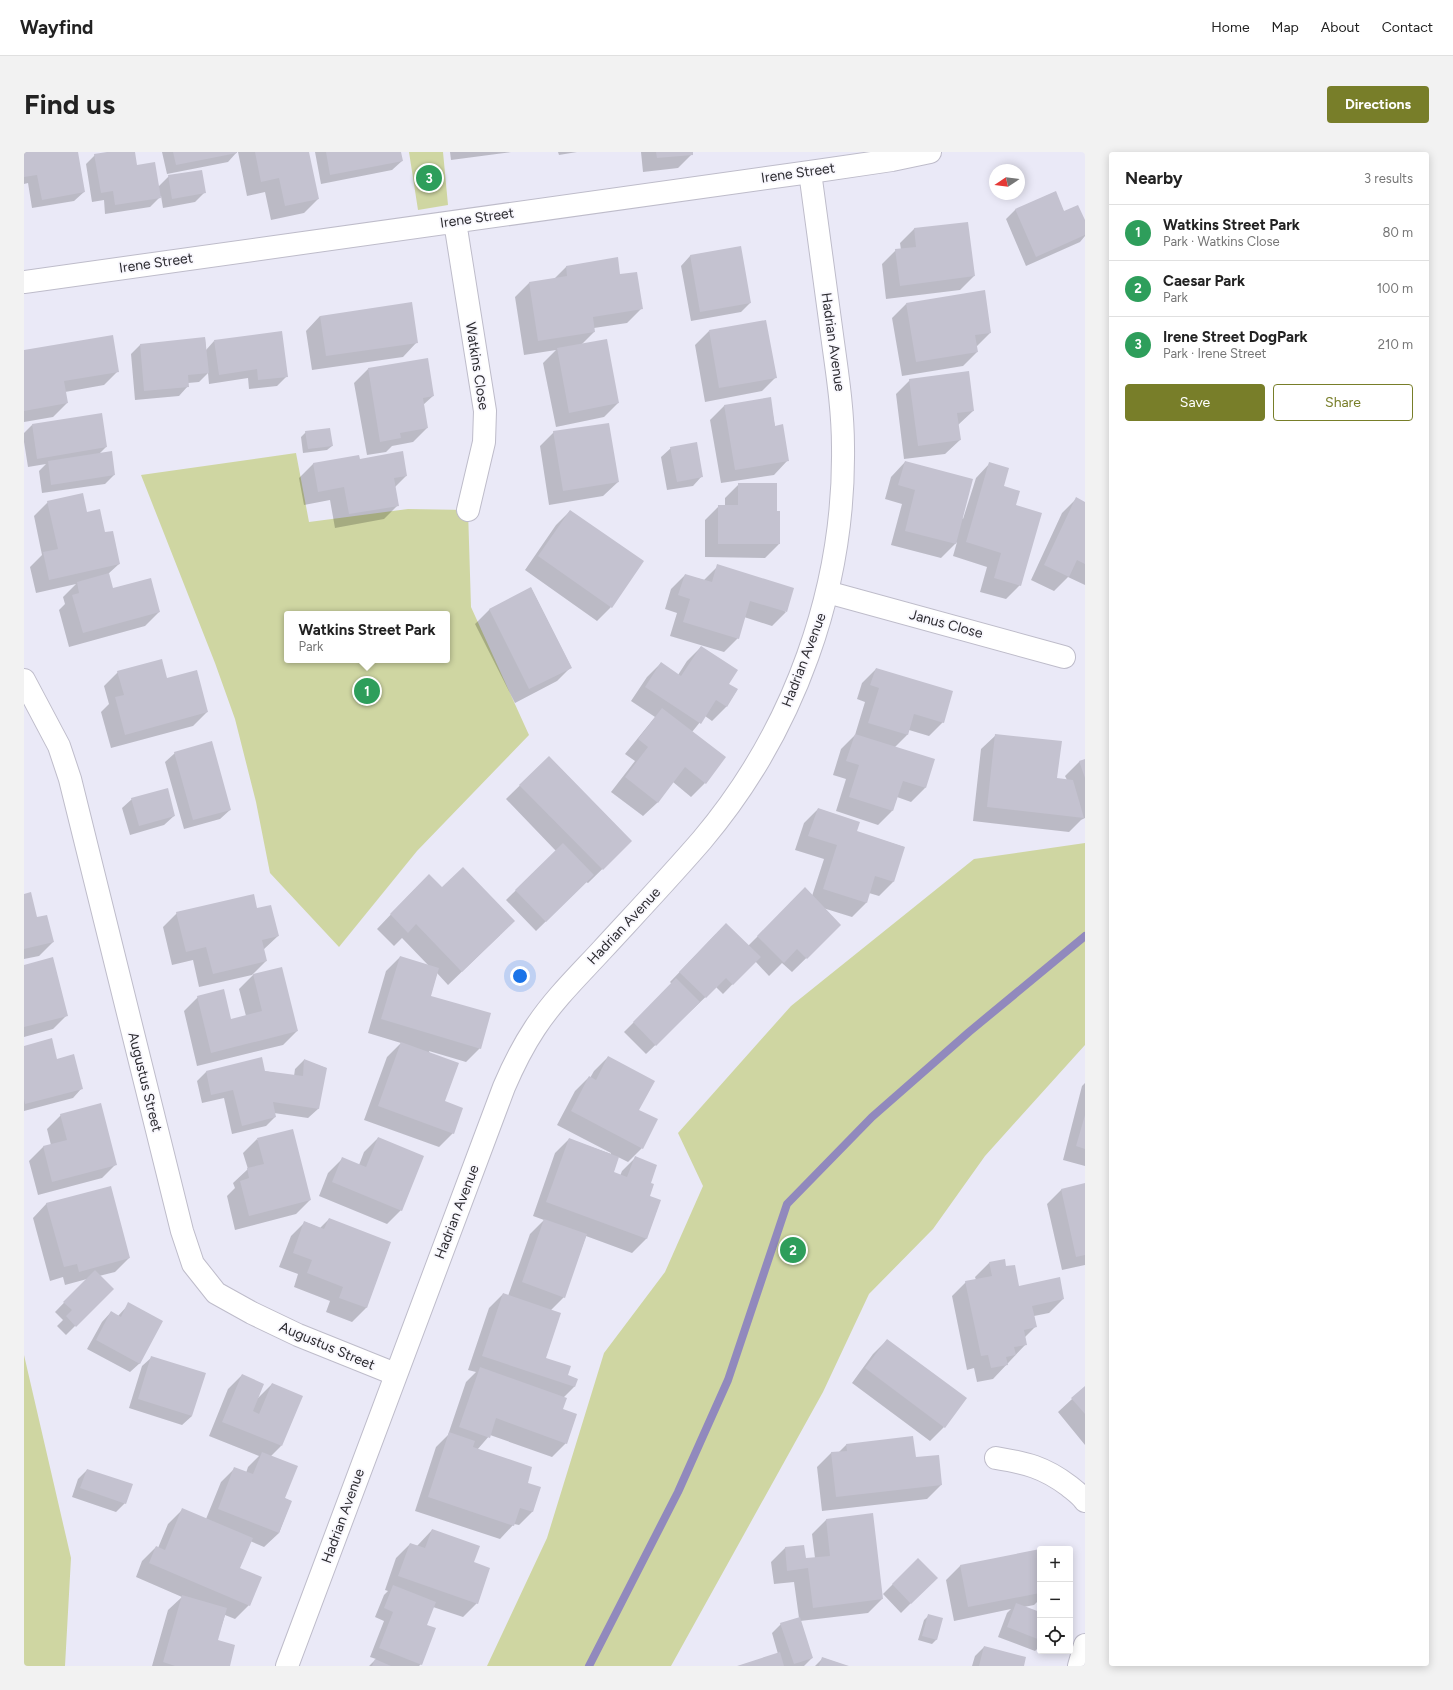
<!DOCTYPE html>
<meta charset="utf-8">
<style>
:root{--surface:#fff;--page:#f2f2f2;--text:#222;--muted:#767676;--line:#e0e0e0;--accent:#787e29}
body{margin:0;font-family:Figtree,sans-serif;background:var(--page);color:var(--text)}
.controls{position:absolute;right:12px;bottom:12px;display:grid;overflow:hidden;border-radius:4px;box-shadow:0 2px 10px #0003}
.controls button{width:36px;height:36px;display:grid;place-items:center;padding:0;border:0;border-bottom:1px solid var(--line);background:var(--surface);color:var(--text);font:20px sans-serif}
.compass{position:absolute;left:965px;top:12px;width:36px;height:36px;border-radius:50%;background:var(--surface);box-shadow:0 2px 10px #0003;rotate:257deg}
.you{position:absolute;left:496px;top:824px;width:14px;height:14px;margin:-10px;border:3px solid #fff;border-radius:50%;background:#1a73e8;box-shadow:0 0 0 6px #1a73e833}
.badge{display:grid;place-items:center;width:26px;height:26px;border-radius:50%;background:var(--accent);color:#fff;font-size:13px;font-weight:700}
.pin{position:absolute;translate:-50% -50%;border:2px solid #fff;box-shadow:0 1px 4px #0006}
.popup{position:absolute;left:260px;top:459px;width:166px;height:52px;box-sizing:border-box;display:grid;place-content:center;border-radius:4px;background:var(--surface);filter:drop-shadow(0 1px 3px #0005);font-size:13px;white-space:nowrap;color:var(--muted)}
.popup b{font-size:15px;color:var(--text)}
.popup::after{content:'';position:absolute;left:50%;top:100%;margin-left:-8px;border:8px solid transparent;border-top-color:var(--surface)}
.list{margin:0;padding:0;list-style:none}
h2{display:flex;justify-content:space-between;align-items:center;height:52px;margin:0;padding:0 16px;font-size:17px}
h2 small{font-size:13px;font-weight:400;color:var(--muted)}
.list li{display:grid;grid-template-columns:26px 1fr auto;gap:12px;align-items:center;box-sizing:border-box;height:56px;padding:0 16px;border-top:1px solid var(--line)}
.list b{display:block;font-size:15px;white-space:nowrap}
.list p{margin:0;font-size:13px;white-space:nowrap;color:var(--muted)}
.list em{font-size:13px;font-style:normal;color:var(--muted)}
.actions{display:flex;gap:8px;padding:12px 16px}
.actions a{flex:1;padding:9px 0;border:1px solid var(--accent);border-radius:4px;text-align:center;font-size:14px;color:var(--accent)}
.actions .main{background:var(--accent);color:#fff}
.icon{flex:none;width:22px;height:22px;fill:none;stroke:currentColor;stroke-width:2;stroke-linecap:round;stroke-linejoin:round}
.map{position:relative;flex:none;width:1061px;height:1514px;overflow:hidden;border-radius:4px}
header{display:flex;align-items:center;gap:24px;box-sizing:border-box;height:56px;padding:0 20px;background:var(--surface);border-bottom:1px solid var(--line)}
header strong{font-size:19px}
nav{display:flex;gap:22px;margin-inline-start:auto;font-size:14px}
.intro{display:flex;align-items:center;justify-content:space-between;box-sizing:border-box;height:96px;padding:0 24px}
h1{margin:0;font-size:28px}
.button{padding:10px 18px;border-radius:4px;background:var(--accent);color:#fff;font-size:14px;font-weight:700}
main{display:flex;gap:24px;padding:0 24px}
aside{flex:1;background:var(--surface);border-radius:4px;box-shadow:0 2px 10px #0003}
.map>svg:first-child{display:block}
</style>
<header>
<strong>Wayfind</strong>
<nav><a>Home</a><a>Map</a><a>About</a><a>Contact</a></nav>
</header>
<div class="intro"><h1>Find us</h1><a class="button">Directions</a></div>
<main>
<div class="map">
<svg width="1061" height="1514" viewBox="0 0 1061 1514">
<rect width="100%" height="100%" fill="#eae9f7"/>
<path fill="#cfd6a2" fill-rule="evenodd" d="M385,0H419L424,53L394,58Z
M272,301L285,370L384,357L444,358L447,455L505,583L393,699L315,795L246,721L232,650L211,567L191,511L117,323ZM263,462H423V508H263Z
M1061,691V893L961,1004L909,1077L845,1142L799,1240L647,1514H463L523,1386L580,1201L641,1120L679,1034L654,981L767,854L950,707Z
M0,1203L47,1406L41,1514H0Z"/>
<path fill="#0003" d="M0,0H53L60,40L50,49L8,56L4,31L0,32Z
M89,0H110L112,14L134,35L145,24L180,41L171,50L139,56L137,44L126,55L81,62L80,48L68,50L62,12L71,3Z
M138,0H213L204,10L143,22Z
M214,0H284L294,47L280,61L247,68L241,40L223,44Z
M291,0H376L378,9L368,18L297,32Z
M426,0H487L427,8Z
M534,0H553L535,3Z
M617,0H668V2L654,16L619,20Z
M1031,40L1040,60L1061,70V84L1056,90L1002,114L982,67L991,58Z
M943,71L950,124L936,138L862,147L858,112L872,98H877L876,91L890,77Z
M716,95L726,151L717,160L667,169L657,114L666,104Z
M593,107L595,123L617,157L603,171L570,176V180L558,192L594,251L580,265L532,275L519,211L532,198L500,203L491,145L505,131L529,128L542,115Z
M882,152L966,181L952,195L953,200L939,214L878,224L868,166Z
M296,164L393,190L379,205L288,218L282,179Z
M685,179L752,225L738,239L681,250L671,193Z
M181,186L182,198L190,189L263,224L253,234L225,237L224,226L185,232L184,221L175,230L164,231V234L155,244L111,248L107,202L116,193Z
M0,199L94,219L80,233L41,240L43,251L29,265L0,270Z
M344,217L409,244L399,253L403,276L389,290L368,294L362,300L343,303L330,231Z
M886,228L949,259L934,273L936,288L921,302L880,307L872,242Z
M746,246L751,275L764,308L750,323L697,331L686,268L700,254Z
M8,273L82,295L75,302L90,323L81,332L18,341L15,319L22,312L4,315L0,290V281Z
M282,280L308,294L303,298L279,301L277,285Z
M530,280L594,330L579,344L525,353L516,294Z
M647,296L678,324L669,334L643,338L637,305Z
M334,304L335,308L382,324L371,335L374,353L360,367L311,376L306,348L280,353L275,326L289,312Z
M881,310L939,367L952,326L966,311L991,354L996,433L982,447L956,440L963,415L929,404L933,390L917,406L867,393L878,352L861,347L867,325Z
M715,332L752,360L755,392L741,406L681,405V368L695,354H701V346Z
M1052,347L1061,351V433L1044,425L1030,439L1007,428L1038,361Z
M24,350L62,361L80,382L95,412L84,422L88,437L135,460L121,474L45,495L35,458L41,452L39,445L52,432L12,441L6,415L18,403L10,364Z
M546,359L587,455L573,469L501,418L532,373Z
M694,414L762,460L748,474L720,465L714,486L700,500L646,484L653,461L641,457L647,437L661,423L680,428Z
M507,436L547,515L533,529L491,551L451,472L465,458Z
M677,495L704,532L713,538L702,555L688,569L681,564L668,580L681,631L667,645L649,630L633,651L619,664L587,640L611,609L601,602L631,565L607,549L623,525L637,511L654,523L663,509Z
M852,517L919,570L905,584L885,578L883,583L870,596L909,608L901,636L887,650L873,645L868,659L854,673L812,659L822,627L809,623L817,597L831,583L841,550L833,547L838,531Z
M94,520L142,528L183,560L169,574L87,596L77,560L85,552L80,534Z
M972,583L1032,627L1043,628L1041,624L1055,610L1061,608V666L1057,668L1045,680L949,669L957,597Z
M151,601L206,658L196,667L160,677L141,610Z
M525,605L607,689L564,731L562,730L512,779L482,748L532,699L482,647Z
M108,647L150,664L140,673L106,683L98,656Z
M794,657L832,680L880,695L869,730L855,744L845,741L842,751L828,765L799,756L816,773L768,820L758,811L745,824L731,809L699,842L692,835L622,902L600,880L648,832L646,830L692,782L724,794L781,737L788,744L800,707L771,698L780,671Z
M418,736L476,783L424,833L413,821L406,845L456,896L442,910L405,899L429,981L415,995L340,968L363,905L377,891L344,881L362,819L376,805L405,814L378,786L370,794L353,777L391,737Z
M0,743L13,766L29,790L15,804L0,807Z
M232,757L254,784L239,798L242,809L228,823L175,835L169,808L148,813L139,775L153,761Z
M0,814L43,863L29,877L0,885Z
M257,816L273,879L259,893L173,914L160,859L174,845L207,868L222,864L215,837L229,823Z
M0,895L32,908L58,936L49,946L0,959Z
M584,905L614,958L618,996L604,1010L594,1005L589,1021L596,1024L598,1019L612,1005L626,1031L625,1045L636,1049L622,1087L608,1101L562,1084L540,1145L527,1158L520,1206L543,1224L553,1227L550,1235L539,1246L538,1258L542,1291L528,1305L466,1283L453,1298L502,1331L509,1359L495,1373L490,1372L476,1387L391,1359L412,1295L424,1283L442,1230L452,1220L444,1218L465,1156L479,1142L484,1144L506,1082L520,1068L509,1064L531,1001L545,987L587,1002V1001L533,973L551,939L565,925L566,926L570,919Z
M280,908L302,916L294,957L284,966L250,961L251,965L242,974L208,982L200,946L178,951L173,929L182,920L240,919L270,924L271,917Z
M1061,931V1014L1039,1008L1058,934Z
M37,963L92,1012L78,1026L14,1043L5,1009L19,995L27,993L23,977Z
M354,986L377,1058L363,1072L295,1044L304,1021L318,1007L335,1013L340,1000Z
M233,987L286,1048L272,1062L211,1078L203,1044L211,1036L209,1031L224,1017L219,1001Z
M1061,1032V1113L1038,1118L1023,1052L1037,1038Z
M23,1051L105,1106L91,1120L75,1124L88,1137L42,1183L33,1174L39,1168L31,1160L63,1127L41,1133L39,1125L26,1129L9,1066Z
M305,1067L366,1091L342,1156L328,1170L302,1160L306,1149L270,1135L274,1122L255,1115L267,1084L281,1070L296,1076Z
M965,1111L982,1115L994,1135L1039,1147L1025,1161L1010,1164L1012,1174L1001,1185L1002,1192L969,1227L953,1230L950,1216L943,1218L928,1144L942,1130L952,1128L951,1125Z
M105,1152L116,1211L106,1220L63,1197L78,1170L87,1160L94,1164Z
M863,1188L920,1275L906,1289L828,1231L849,1202Z
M128,1205L168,1264L158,1273L105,1256L118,1214Z
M218,1223L233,1247L248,1232L257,1294L247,1304L260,1346L267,1349L255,1381L240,1395L226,1389L215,1416L225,1453L211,1467L201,1463L193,1488L204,1514H128L144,1458L158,1445L112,1425L118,1409L132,1395L134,1396L144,1372L158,1358L182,1367L197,1330L211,1316L222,1321L224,1315L235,1304L185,1284L204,1237Z
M1061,1235V1293L1034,1260Z
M822,1293L891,1306L917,1333L903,1347L798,1359L793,1315L807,1301H814Z
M63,1318L101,1351L92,1360L48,1345L54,1327Z
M848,1363L858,1447L844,1461L776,1469L788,1506L780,1514H715L754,1502L748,1481L757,1472L775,1466L770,1430L750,1432L747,1410L761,1396L779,1394L781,1407L791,1406L788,1382L802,1368Z
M408,1378L449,1411L453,1451L439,1465L409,1455L402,1473L397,1512L395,1514H345L352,1507L346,1505L360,1469L351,1465L360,1443L364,1439L361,1438L372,1406L386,1392L393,1394Z
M1015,1398L1016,1447L1010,1453L1000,1455L1016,1461V1494L1011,1499L974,1485L983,1461L987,1457L930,1469L922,1428L936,1414Z
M894,1407L912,1426L877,1461L859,1442Z
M905,1463L918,1467L912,1488L908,1492L894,1488L900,1468Z
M960,1495L999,1514H948L951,1504Z
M799,1506L822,1514H791Z"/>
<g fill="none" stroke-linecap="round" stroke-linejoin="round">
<path stroke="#9189bd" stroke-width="8" d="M565,1514L654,1340L704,1228L763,1052L848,965L945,880L1061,784"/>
</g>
<path fill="#c4c2d0" d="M0,0H54L61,40L18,48L13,23L0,25Z
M83,0H111L113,13L131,10L137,46L91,53L89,39L77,41L70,2Z
M149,0H213V1L152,13Z
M231,0H285L295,47L261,54L255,26L237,30Z
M302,0H377L379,9L306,23Z
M632,0H669V3L633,6Z
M178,18L182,41L148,47L144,23Z
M1032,39L1040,59L1054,53L1061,68V83L1012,105L991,57Z
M944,70L951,124L876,134L871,97L892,95L890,76Z
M717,94L727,151L676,160L666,103Z
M594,105L596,122L613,120L619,157L569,165L571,180L514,189L505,130L543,124L542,114Z
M961,138L967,181L951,183L954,200L892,210L882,151Z
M388,150L394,191L302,204L296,164Z
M742,168L753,226L695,236L685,178Z
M258,179L264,225L234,228L233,217L195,223L190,188Z
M89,183L95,220L40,229L44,251L0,259V198Z
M181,185L185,221L164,223L165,235L120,239L116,192Z
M583,187L595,251L545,261L533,196Z
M404,206L410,244L399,246L404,276L376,281L377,286L356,290L344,216Z
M945,219L950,259L933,261L937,288L894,294L885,227Z
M747,245L751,274L759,272L765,309L711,318L700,253Z
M78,261L83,295L13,307L8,272Z
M585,271L595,330L539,339L529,279Z
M306,276L309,294L284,297L281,279Z
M673,290L679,325L653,330L646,295Z
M88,299L91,323L27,333L24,309Z
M379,299L383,324L370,326L375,354L325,362L320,335L294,340L289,311L335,303L336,307Z
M881,309L949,327L932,392L881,379L891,338L874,333Z
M965,310L985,316L980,334L996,339L992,353L1018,361L997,434L970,426L977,401L942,390Z
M714,331H753V359H756V392H694V353H714Z
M59,341L63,360L76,357L81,380L89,379L96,412L25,428L19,400L34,397L23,349Z
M1052,345L1061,350V412L1053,408L1045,425L1020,413Z
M546,358L620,409L588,456L514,404Z
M693,412L770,436L763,460L726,449L715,487L659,470L666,447L654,443L661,422L688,430Z
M85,421L89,436L127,426L136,460L59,481L48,443L55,441L53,430Z
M507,435L548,516L505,537L465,457Z
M677,494L714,518L705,532L714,537L703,555L692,548L677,572L621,535L637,510L657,524Z
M138,507L143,526L173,518L184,560L101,583L91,545L100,543L93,519Z
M852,516L929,539L920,571L890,562L884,583L844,571L855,536L846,533Z
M638,556L702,605L682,632L661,615L634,651L601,625L624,595L614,587Z
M831,582L911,607L902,636L879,629L869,659L825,645L835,613L822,609Z
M971,582L1038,589L1033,626L1049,628L1060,666L963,655Z
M188,589L207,658L169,668L150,600Z
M525,604L608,689L579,718L495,633Z
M1061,607V626L1055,609Z
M144,636L151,664L115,674L107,646Z
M794,656L836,670L833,679L881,695L870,730L851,724L843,751L799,737L813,693L784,684Z
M539,691L570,723L522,770L491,738Z
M439,715L491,769L438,820L392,772L384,781L366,762L405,722L418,735Z
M781,735L817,773L783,807L773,797L760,811L733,784Z
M7,740L13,765L23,763L30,790L0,797V742Z
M230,742L233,756L247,753L255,784L238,788L243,809L189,822L182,795L162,800L152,760Z
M702,771L737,805L709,833L702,826L682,846L655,820Z
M376,804L415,816L407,844L467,861L457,897L357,867Z
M29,805L44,864L0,875V813Z
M258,815L274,879L187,901L173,844L200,837L207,867L238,859L229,822Z
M652,826L676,850L632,894L609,870Z
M28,886L33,907L50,902L59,937L1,952L0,947V894Z
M377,890L435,911L421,949L439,956L430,982L354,954Z
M584,904L631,929L615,958L634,967L619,997L547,959L565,924L572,928Z
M238,905L241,919L279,924L280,907L303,916L295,957L249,950L252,965L218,974L209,938L187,943L182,919Z
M77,951L93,1013L28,1030L19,994L43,988L36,962Z
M1061,963V997L1052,994Z
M269,977L287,1048L225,1064L216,1029L225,1026L223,1016L240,1012L233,986Z
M354,985L400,1004L378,1059L308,1030L318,1005L342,1015Z
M545,986L595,1005L590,1020L603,1025L611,1004L633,1013L627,1031L630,1032L626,1044L637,1048L623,1087L522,1050Z
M1061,1031V1103L1052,1105L1037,1037Z
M87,1034L106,1106L55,1120L53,1112L40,1115L22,1051Z
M305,1066L367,1090L343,1156L315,1146L319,1135L283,1121L288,1108L269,1101L280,1069L300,1077Z
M520,1067L563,1082L541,1146L498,1130Z
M981,1107L982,1114L991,1113L995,1134L1036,1125L1040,1147L1008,1154L1013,1175L1000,1178L1003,1193L990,1195L992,1203L982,1205L984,1213L967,1216L964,1203L957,1204L941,1129L968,1124L965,1110Z
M71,1118L90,1137L52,1175L42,1164L48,1158L39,1150Z
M479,1141L537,1161L522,1206L547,1214L544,1223L554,1227L551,1235L458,1204Z
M104,1150L139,1169L116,1212L72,1188L87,1159L97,1165Z
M863,1187L943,1246L921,1276L841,1216Z
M127,1204L182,1221L168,1264L114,1247Z
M456,1215L543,1246L539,1257L553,1262L543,1292L472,1266L466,1286L435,1275Z
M218,1222L240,1232L229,1259L235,1262L248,1231L279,1244L258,1294L198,1270Z
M1061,1234V1262L1047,1246Z
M425,1280L451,1289L449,1295L508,1315L504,1331L517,1335L509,1360L496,1356L490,1374L404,1345Z
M889,1284L892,1305L915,1303L918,1333L812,1345L807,1300L823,1299L822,1292Z
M238,1300L274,1314L261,1346L268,1349L255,1381L194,1357L210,1315L229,1322Z
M63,1317L109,1332L102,1352L56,1336Z
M158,1356L229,1386L216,1416L238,1425L226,1454L125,1411L132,1394L141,1398Z
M849,1361L859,1447L789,1456L784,1416L763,1419L761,1395L780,1393L782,1406L806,1404L802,1367Z
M408,1377L456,1394L450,1410L466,1416L454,1452L374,1424L386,1391L401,1396Z
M1016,1397V1441L944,1455L936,1413Z
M894,1406L914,1426L887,1452L868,1432Z
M369,1433L412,1450L403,1473L412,1476L398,1513L355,1496L369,1460L360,1456Z
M158,1443L203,1456L194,1488L211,1493L206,1514H151L139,1510Z
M992,1451L1016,1460V1488L983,1475Z
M904,1462L919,1466L913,1488L898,1484Z
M776,1465L789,1506L770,1512L756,1471Z
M960,1494L1002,1505L1000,1514H955Z
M756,1500L760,1514H713Z
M798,1505L825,1514H795Z
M351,1507L367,1514H348Z"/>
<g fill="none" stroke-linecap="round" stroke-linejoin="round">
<defs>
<path id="minor" d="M431,70L461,259L460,290L444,358
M0,130L786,20L868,8L906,0
M803,440L1040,505
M0,528L35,594L46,627L158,1079L169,1112L192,1141L228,1161L274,1183L371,1222
M972,1306C1002,1311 1020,1315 1045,1334C1051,1339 1057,1343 1061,1349
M263,1514L480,935C489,914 499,894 511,876C530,847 555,823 578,798C612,761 646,725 678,688C770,579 821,437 819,295C819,257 813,220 808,183C801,128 793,74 786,20
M1055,1514L1061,1493"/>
</defs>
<use href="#minor" stroke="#bebcca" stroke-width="24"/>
<use href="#minor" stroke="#fff" stroke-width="22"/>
</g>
<g text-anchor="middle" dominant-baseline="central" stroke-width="3.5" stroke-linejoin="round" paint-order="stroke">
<g font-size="14" fill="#2c2b30" stroke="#f8f7fd">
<text transform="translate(774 21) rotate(-8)">Irene Street</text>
<text transform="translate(453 66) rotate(-8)">Irene Street</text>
<text transform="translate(132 111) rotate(-8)">Irene Street</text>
<text transform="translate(809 190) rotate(82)">Hadrian Avenue</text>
<text transform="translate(453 214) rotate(81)">Watkins Close</text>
<text transform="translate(922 472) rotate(15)">Janus Close</text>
<text transform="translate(780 508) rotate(-69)">Hadrian Avenue</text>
<text transform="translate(600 774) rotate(-47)">Hadrian Avenue</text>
<text transform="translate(121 930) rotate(76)">Augustus Street</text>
<text transform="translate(433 1060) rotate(-69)">Hadrian Avenue</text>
<text transform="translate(303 1194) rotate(23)">Augustus Street</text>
<text transform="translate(319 1364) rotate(-70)">Hadrian Avenue</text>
</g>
</g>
</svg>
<div class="controls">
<button>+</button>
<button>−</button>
<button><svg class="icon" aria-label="locate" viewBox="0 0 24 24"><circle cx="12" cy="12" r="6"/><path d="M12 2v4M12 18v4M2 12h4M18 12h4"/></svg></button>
</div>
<svg class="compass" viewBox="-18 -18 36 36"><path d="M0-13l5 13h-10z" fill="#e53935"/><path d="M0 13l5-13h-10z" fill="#767676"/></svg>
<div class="you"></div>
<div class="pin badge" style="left:343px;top:539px;background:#2e9e5b">1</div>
<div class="popup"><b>Watkins Street Park</b>Park</div>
<div class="pin badge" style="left:769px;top:1098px;background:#2e9e5b">2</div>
<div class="pin badge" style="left:405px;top:26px;background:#2e9e5b">3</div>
</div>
<aside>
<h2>Nearby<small>3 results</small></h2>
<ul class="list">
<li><span class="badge" style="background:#2e9e5b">1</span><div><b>Watkins Street Park</b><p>Park · Watkins Close</p></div><em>80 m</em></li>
<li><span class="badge" style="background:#2e9e5b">2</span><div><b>Caesar Park</b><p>Park</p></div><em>100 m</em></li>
<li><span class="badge" style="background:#2e9e5b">3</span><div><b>Irene Street DogPark</b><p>Park · Irene Street</p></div><em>210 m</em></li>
</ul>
<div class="actions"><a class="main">Save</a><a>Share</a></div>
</aside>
</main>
